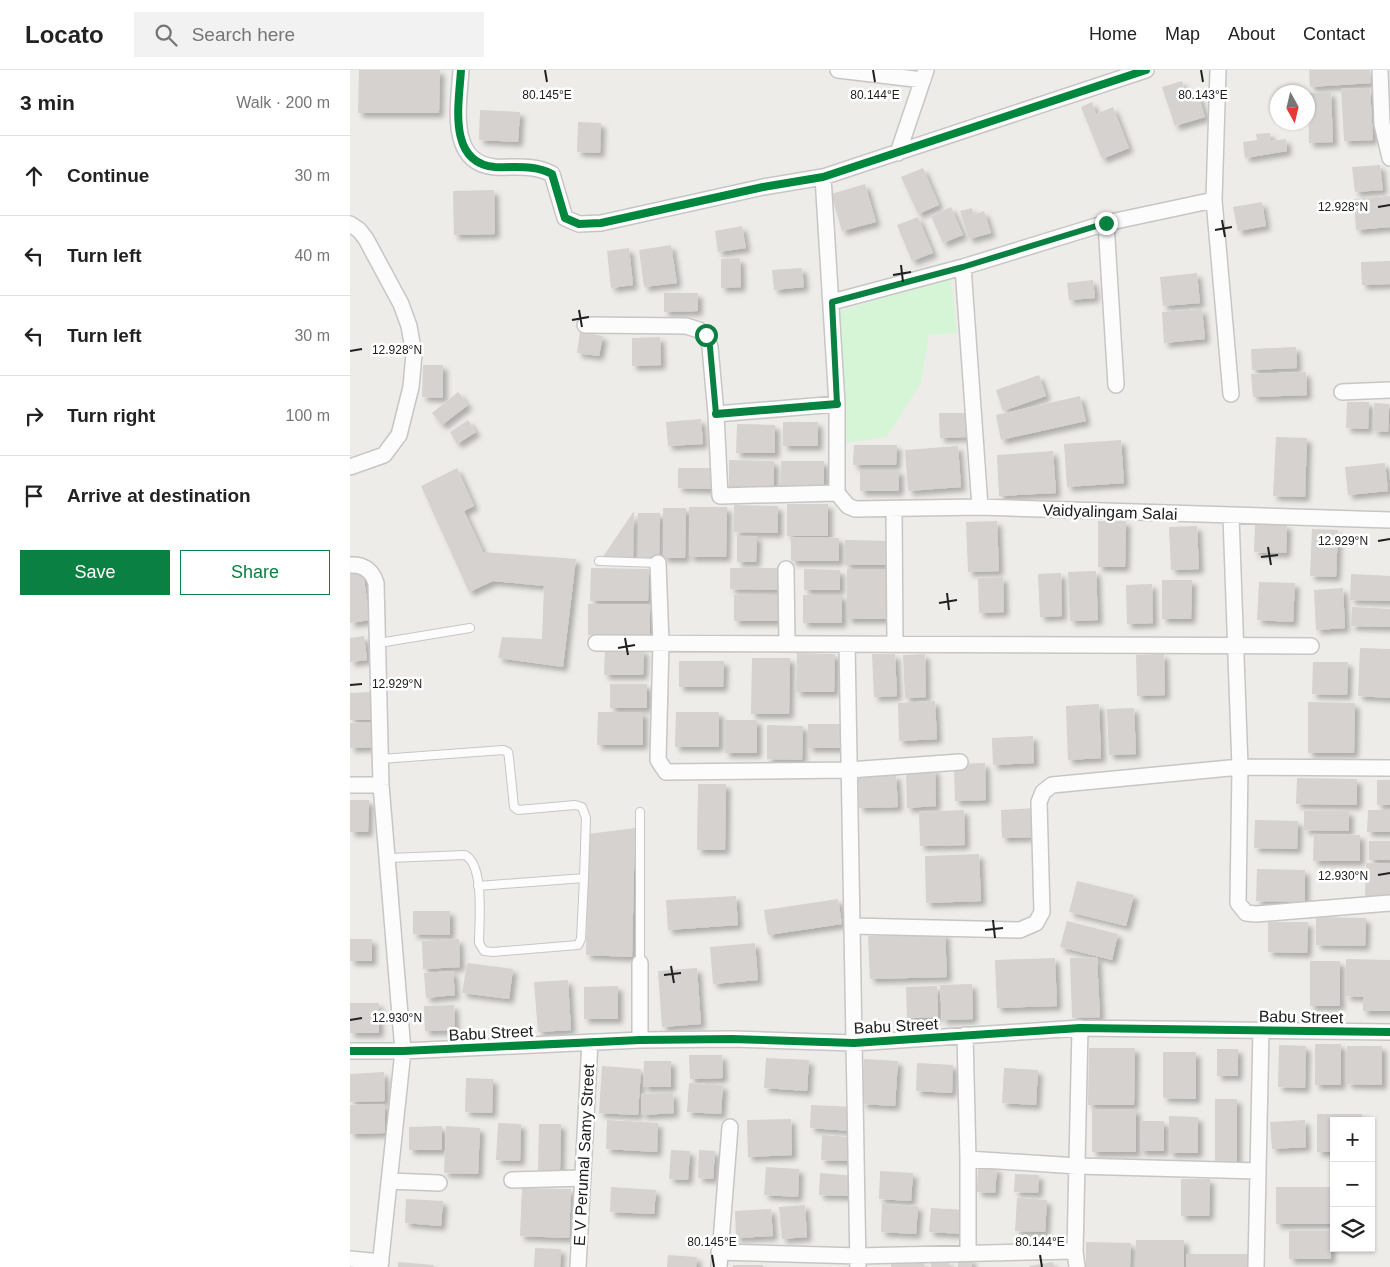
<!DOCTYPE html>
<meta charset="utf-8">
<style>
:root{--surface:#fff;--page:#f2f2f2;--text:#222;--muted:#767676;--line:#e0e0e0;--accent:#0b8043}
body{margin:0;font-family:Helvetica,sans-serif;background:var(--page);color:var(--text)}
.controls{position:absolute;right:15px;bottom:15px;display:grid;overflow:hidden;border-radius:0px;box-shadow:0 1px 4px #0004}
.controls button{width:45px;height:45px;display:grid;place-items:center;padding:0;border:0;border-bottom:1px solid var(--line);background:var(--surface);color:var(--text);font:25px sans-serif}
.compass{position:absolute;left:920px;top:15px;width:45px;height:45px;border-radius:50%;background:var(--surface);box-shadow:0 1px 4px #0004;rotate:172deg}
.stop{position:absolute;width:15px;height:15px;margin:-11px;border:4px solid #0b8043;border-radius:50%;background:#fff}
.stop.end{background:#0b8043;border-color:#fff;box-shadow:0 1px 5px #0008}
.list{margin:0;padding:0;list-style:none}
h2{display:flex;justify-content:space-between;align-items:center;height:65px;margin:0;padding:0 20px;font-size:21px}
h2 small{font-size:16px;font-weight:400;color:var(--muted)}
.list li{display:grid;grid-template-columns:32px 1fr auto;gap:15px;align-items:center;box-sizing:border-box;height:80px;padding:0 20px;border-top:1px solid var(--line)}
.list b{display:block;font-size:19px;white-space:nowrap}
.list em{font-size:16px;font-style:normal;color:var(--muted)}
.actions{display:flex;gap:10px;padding:15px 20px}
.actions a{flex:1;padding:11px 0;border:1px solid var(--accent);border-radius:0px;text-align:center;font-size:18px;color:var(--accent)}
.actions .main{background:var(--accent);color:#fff}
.icon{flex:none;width:28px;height:28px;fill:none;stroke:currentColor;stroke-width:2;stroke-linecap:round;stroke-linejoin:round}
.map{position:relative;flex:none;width:1040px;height:1197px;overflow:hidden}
header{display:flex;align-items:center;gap:30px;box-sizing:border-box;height:70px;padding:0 25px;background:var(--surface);border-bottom:1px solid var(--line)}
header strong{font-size:24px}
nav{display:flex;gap:28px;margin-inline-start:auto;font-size:18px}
.search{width:350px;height:45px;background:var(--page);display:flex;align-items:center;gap:12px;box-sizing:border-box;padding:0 18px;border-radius:0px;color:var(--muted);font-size:19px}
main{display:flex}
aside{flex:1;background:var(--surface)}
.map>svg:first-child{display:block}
</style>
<header>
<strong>Locato</strong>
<div class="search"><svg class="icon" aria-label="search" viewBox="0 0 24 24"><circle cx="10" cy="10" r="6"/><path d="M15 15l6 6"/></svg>Search here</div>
<nav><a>Home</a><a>Map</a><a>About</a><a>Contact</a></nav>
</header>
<main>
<aside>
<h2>3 min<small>Walk · 200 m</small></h2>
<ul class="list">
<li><svg class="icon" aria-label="ahead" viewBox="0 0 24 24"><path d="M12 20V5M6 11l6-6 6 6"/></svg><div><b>Continue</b></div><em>30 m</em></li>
<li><svg class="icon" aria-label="left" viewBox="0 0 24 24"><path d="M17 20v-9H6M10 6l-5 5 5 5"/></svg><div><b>Turn left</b></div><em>40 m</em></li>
<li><svg class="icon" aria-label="left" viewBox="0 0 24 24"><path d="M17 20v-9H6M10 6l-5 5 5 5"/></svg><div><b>Turn left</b></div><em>30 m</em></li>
<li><svg class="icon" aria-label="right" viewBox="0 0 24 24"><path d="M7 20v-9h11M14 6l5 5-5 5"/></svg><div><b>Turn right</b></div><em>100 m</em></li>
<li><svg class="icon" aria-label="arrive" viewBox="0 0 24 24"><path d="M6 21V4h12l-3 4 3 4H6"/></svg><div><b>Arrive at destination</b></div></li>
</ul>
<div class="actions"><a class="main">Save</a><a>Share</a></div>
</aside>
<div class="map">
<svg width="1040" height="1197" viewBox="0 0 1040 1197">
<defs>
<filter id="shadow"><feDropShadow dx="4.5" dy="4.5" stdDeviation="2.5" flood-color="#0004"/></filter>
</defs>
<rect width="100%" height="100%" fill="#eeece9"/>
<path fill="#d6f5d6" d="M601,208L607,263L579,265L571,312L537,367L492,373L486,242Z"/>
<path fill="#d5d2d0" filter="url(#shadow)" d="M9,0H90L89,43H8Z
M959,0H1020L1021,13L960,17Z
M832,11L837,27L848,24L855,47L825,56L812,17Z
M1020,18L1023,70L994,71L991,19Z
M981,22L983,72L959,73L958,23Z
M742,32L746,44L763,37L779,78L752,89L731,37Z
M130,40L170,42L168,72L129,70Z
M228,52L251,53L250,83L227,82Z
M920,63L921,71L936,69L937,81L895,88L893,72L907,70L906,64Z
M1030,95L1033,120L1005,122L1002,97Z
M573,98L589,135L568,144L551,107Z
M515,114L526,152L492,161L481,124Z
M144,120L145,164L104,165L103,121Z
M1040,126V157L1006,160L1004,129Z
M912,132L916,156L888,161L883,137Z
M601,137L613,165L593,173L581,146Z
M622,138L624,145L634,141L641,163L619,169L610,141Z
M568,147L583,183L562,191L547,155Z
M392,156L396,178L368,182L365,161Z
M321,175L327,213L294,217L289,180Z
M279,178L283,215L261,218L257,181Z
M390,188L391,217L371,218V189Z
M1040,191V214L1012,215L1011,192Z
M452,198L454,217L424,220L422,200Z
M847,203L850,233L813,236L810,207Z
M743,210L745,228L719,230L717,213Z
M314,223H348V241L314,242Z
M852,239L855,269L814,273L812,242Z
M230,262L253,266L249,286L227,283Z
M310,267L311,295L282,296V268Z
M946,277L947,298L902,300L901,279Z
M73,295H93V328L72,327Z
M956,302L957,325L903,327L901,304Z
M689,305L696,326L653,341L646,320Z
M108,322L118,335L92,355L82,343Z
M730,326L736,351L651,370L646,345Z
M997,332H1019L1018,359L996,358Z
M1024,333L1039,334L1038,362L1023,361Z
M589,343H616L617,367L590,368Z
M351,349L353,374L318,376L316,352Z
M118,350L126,362L107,374L100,362Z
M433,352H468V376H433Z
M387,354L425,355V383H386Z
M926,367L957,368L955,427L923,426Z
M771,370L774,413L717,417L714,374Z
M504,375H547L546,395H503Z
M608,376L611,417L558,421L555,380Z
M703,381L706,423L649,426L647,385Z
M379,390L424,391V420L379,419Z
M431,391H474V419H430Z
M1035,393L1038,421L998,425L995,397Z
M107,398L124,436L114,441L133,482L226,489L213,597L148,588L152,567L192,569L194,516L143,511L119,522L71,416Z
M328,398H361V419L328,418Z
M510,400H549V421H510Z
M437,434H478V466H437Z
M384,435L428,436V463L384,462Z
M339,437H377L376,487H339Z
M313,438H336L335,488H313Z
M284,441L283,488H252Z
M288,443H310L309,488H288Z
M647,451L649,501L618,502L616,452Z
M748,451H776L775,497H748Z
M905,453L937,455L936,483L904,482Z
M847,456L849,499L821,500L819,457Z
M962,459L988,460L986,507L960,506Z
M387,466H407L406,492H387Z
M441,467L489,468V491H441Z
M495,470L542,471L541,495H495Z
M241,498L299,499L298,531H240Z
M380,498H431V520L380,519Z
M454,499L490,500V520H454Z
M497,499H536V549H497Z
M746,501L748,550L720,551L718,502Z
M13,502L20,550L0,553V503Z
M711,503L712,546L690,547L688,504Z
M1001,504L1040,506V531L1000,530Z
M653,507L654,542L629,543L628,508Z
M812,510H842L841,549H812Z
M909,512L945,513L943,552L907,550Z
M802,514L803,553L777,554L776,515Z
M993,518L995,558L966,560L964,520Z
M384,525H430V551H384Z
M453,525H492V553H453Z
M238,534L300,535V566L238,565Z
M1002,537L1040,539V557L1001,556Z
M14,566L17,590L0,592V568Z
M1010,578L1040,579V628L1008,626Z
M255,579L294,580L293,605H254Z
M447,583L485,584L484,622H446Z
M522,584H545L547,626L524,627Z
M575,584L576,627L555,628L553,585Z
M814,584L815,625L787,626L786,585Z
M402,588H440L439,644H401Z
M329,591H374L373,617H329Z
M963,592H998L997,625L962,624Z
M260,614H297V638H260Z
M25,622V650H0V623Z
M585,631L587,669L549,671L548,633Z
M958,632L1005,633L1004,683H958Z
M749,634L751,688L718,690L716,636Z
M784,638L786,684L759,685L757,639Z
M248,642H293V675H247Z
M326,642H369V677H325Z
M375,650H407V683H375Z
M24,652L26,677L0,678V653Z
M458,654H492V678H458Z
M417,655L453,656L452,690L417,689Z
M683,666L684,693L643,695L642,668Z
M635,693L636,730L605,731L604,694Z
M585,699L586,736L557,738L556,700Z
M546,705L548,737L509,738L508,706Z
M947,708L1007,709V735L946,734Z
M1027,710H1040V735H1027Z
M348,714H376L375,780H347Z
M0,730H19L18,762H0Z
M686,738L688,767L652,768L651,740Z
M614,740L615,775L570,776L569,742Z
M1018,740H1040V762H1017Z
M954,741H999V761L954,760Z
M905,750L948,751L947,779L904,778Z
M285,758L282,887L236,885L238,764Z
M964,764L1010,765V791H963Z
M1019,771H1040V790H1019Z
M629,784L631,831L576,833L575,786Z
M1016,793L1040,794V827H1015Z
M907,799L955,800V832L906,831Z
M727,811L784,825L776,856L719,842Z
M386,826L388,855L318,860L316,830Z
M488,829L492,854L418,865L414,840Z
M63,841H100V865L63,864Z
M966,847L1016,848L1015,876L966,875Z
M717,851L768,864L762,890L710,877Z
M918,852H958L957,883L918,882Z
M595,863L597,907L520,909L518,866Z
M0,869H22V891H0Z
M109,869L110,897L73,899L72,871Z
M405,873L408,910L363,914L360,877Z
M747,887L750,947L722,948L720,888Z
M705,888L707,936L647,938L645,890Z
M996,889L1040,890V941H1013V927L996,926Z
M960,891H990V936H960Z
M117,893L163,899L159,929L112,923Z
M347,898L351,954L312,957L308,901Z
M103,901L105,925L76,928L74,903Z
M218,910L221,960L188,962L184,912Z
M622,914L623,949L592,950L590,915Z
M268,916V949H234V917Z
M587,916L588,947L557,948L556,917Z
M0,933H29V963H0Z
M104,935L105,960L75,961L74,936Z
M965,974H991V1015H965Z
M929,975L956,976L955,1018L928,1017Z
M997,976H1032V1015L997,1014Z
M739,978H785L784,1035H738Z
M867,979H888V1006H867Z
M813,982H846V1029L813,1028Z
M339,985H372L373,1008L340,1009Z
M416,988L459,990L457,1021L414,1018Z
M514,989L548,991L545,1036L512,1034Z
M294,991H321V1017H293Z
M567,993L603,995L602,1023L566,1021Z
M252,996L291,999L288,1045L249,1043Z
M654,998L688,1000L686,1035L652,1033Z
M34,1002L35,1031L0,1032V1004Z
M116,1008L143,1009L142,1043L115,1042Z
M339,1013L373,1015L371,1044L337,1042Z
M323,1023L324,1043L292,1045L291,1024Z
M865,1029H887V1092H865Z
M35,1034V1063L0,1064V1035Z
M461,1035L503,1037L502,1061L460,1058Z
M742,1039H786V1082H742Z
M967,1044H1012V1051H984V1082H967Z
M819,1046L848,1047V1083H819Z
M441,1049L442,1085L398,1087L397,1050Z
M257,1050L308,1053L307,1082L256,1079Z
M955,1050L956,1077L922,1079L920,1052Z
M790,1051H814V1081H790Z
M148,1053L171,1054L170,1091L146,1090Z
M189,1054H211L210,1101L188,1100Z
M92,1056V1080H59V1057Z
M96,1056L130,1058L128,1104L94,1103Z
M472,1065L498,1067L497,1091L471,1090Z
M321,1080L340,1081L338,1110L319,1109Z
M349,1080L365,1081L363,1109L348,1108Z
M416,1097L449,1099L448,1127L414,1125Z
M628,1097L647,1098L645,1123L627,1122Z
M530,1101L563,1103L561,1131L529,1129Z
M470,1103L503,1106L502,1126L469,1125Z
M665,1104L689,1105L688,1123L664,1122Z
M831,1109H860L859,1146H831Z
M261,1117L306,1120L304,1144L260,1142Z
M926,1117H981V1154H926Z
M172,1118L221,1119L219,1168L170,1166Z
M667,1128L697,1130L695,1162L665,1161Z
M56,1129L93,1131L91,1156L55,1153Z
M532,1134L568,1136L566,1164L531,1162Z
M455,1135L457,1167L432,1169L429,1137Z
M581,1138L615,1140L614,1164L579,1162Z
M421,1139L423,1166L386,1168L385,1141Z
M939,1161H981V1189H939Z
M786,1170H834V1197H786Z
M736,1172L781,1173L780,1197H736Z
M185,1178L211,1179L210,1197H184Z
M836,1184H901L900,1197H836Z
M318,1185L347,1187L346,1197H317Z
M622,1189V1197H608V1190Z
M48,1192L84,1195L83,1197H48Z
M581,1192H599V1197H581Z
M703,1192L704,1197H680L679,1196Z
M574,1193V1197H541V1194Z
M383,1195H413V1197H383Z"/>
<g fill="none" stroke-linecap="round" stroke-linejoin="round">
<defs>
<path id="service" d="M249,491L308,493
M29,573L120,558
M31,689L153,680L158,682L159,688L164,737L168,740L225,735L232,737L236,748L234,808L128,816
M39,788L115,785C135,796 129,851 129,873L134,881L143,882L228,875L231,869L234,808
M290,893V742"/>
<path id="minor" d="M111,0C109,33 97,93 145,97C165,98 183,94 202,104L215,148L229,154L251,153L413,117L473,107L796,0
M488,0L573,10
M868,0L864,130L881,324
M1030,0L1032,54L1040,88
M548,83L576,0
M473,107L487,334V423
M756,153L766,315
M0,154L9,160L16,169L51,234L59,256L64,284L61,317L49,365L34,385L0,397
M613,197L630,437
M482,232L613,197L756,153L864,130
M235,255L336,256L349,260L356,265L360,277L366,344L370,426L487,423
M992,322L1040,320
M366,344L487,334
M487,423L498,436L505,439L630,437L1040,450
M544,440L545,574
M881,446L890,697L888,833L896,843L906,844L1040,833
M308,493L311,573L308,690L316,702L499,700L610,692
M0,495C13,494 22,500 26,513L31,715L53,981L30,1197
M436,499L437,573
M246,573L961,576
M497,574L508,1197
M0,715H31
M502,856L670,860L686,853L692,842L689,732L693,722L702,715L890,697L1040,698
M290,893V970
M615,965L618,1089L727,1096L908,1101L911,960
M0,981H53L290,970L382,969L504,973L730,958L1040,962
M618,1089V1183
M162,1110L233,1108
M39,1111L89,1113
M369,1182L509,1186L725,1181
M0,1189L31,1192
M228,1197L240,972
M369,1197L380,1057
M727,1197L725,1181L730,958
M906,1197L908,1101"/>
</defs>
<use href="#service" stroke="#c7c6c5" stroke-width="10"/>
<use href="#minor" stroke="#c7c6c5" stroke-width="18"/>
<use href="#service" stroke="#fcfcfc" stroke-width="8"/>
<use href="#minor" stroke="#fcfcfc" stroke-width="15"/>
<defs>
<path id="cycleway" d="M111,0C109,33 97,93 145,97C165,98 183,94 202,104L215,148L229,154L251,153L413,117L473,107L796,0
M366,344L487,334
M0,981H53L290,970L382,969L504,973L730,958L1040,962"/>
</defs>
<use href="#cycleway" stroke="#fff" stroke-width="11"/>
<use href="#cycleway" stroke="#00873e" stroke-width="8"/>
</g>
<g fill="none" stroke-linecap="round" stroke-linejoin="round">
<path stroke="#0b8043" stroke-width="6" d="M356,265L360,277L366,344L487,334L482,232L613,197L756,153"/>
</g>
<path fill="none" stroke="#202020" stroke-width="2" d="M195,0L197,12M523,0L525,12M851,0L853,12M1028,137L1040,135M872,150L875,167M865,160L882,157M551,195L553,212M543,205L561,202M229,240L232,257M222,250L239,247M0,281L12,279M1028,471L1040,469M918,477L921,495M911,487L928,485M597,523L599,540M589,533L607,530M275,568L278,585M268,578L285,575M0,615L12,614M1028,805L1040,803M643,850L645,868M635,860L653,858M321,896L324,913M314,905L331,903M0,950L12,948M362,1185L364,1197M690,1185L692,1197"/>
<g text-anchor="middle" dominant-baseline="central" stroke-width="5" stroke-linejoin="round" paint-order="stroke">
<g font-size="16" fill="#202020" stroke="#fff">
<text transform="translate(760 442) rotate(2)">Vaidyalingam Salai</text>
<text transform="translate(951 947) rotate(1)">Babu Street</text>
<text transform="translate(546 956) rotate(-3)">Babu Street</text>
<text transform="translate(141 963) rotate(-3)">Babu Street</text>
<text transform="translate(234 1085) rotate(-87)">E V Perumal Samy Street</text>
</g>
</g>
<g font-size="12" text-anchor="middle" fill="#202020" stroke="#fff" stroke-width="5" stroke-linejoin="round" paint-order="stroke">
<text x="197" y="29">80.145°E</text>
<text x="525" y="29">80.144°E</text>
<text x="853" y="29">80.143°E</text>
<text x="993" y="141">12.928°N</text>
<text x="47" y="284">12.928°N</text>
<text x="993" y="475">12.929°N</text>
<text x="47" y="618">12.929°N</text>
<text x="993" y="810">12.930°N</text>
<text x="47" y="952">12.930°N</text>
<text x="362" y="1176">80.145°E</text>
<text x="690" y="1176">80.144°E</text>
</g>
</svg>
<div class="controls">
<button>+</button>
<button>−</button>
<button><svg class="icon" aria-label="layers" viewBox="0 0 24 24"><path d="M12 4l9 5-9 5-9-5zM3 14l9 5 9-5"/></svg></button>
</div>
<svg class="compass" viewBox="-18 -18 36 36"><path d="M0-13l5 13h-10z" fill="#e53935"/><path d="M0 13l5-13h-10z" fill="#767676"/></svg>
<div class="stop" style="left:356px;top:265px"></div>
<div class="stop end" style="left:756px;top:153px"></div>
</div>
</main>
